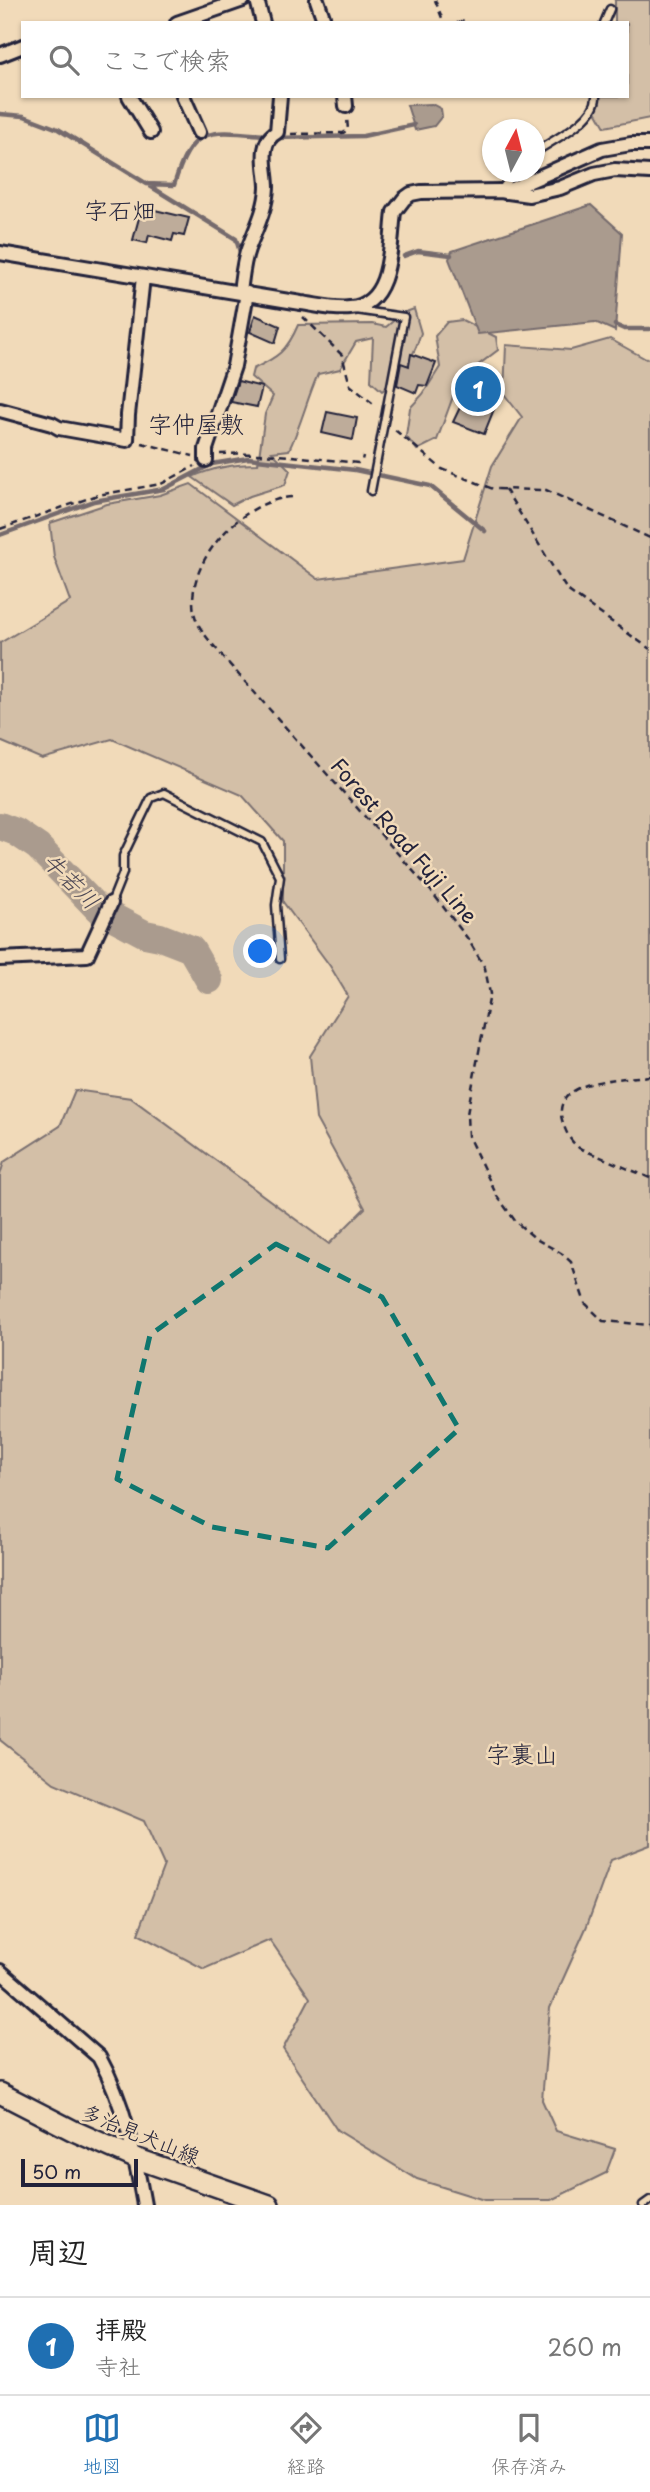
<!DOCTYPE html>
<html lang="ja">
<meta charset="utf-8">
<style>
:root{--surface:#fff;--page:#f6f6f6;--text:#222;--muted:#767676;--line:#e0e0e0;--accent:#1f6fb2}
body{margin:0;font-family:"Playpen Sans","Klee One",sans-serif;background:var(--page);color:var(--text)}
.compass{position:absolute;left:482px;top:119px;width:63px;height:63px;border-radius:50%;background:var(--surface);box-shadow:0 2px 5px #0004;rotate:7deg}
.scale{position:absolute;left:21px;bottom:18px;width:117px;box-sizing:border-box;padding-left:7px;border:4px solid #22223b;border-top:0;font-size:19px;line-height:24px;white-space:nowrap;color:#22223b;-webkit-text-stroke:5px #f1dab9;paint-order:stroke}
.you{position:absolute;left:261px;top:952px;width:24px;height:24px;margin:-18px;border:5px solid #fff;border-radius:50%;background:#1a73e8;box-shadow:0 0 0 10px #1a73e833}
.badge{display:grid;place-items:center;width:46px;height:46px;border-radius:50%;background:var(--accent);color:#fff;font-size:23px;font-weight:700}
.pin{position:absolute;translate:-50% -50%;border:4px solid #fff;box-shadow:0 2px 7px #0006}
.list{margin:0;padding:0;list-style:none}
h2{display:flex;justify-content:space-between;align-items:center;height:91px;margin:0;padding:0 28px;font-size:30px}
h2 small{font-size:23px;font-weight:400;color:var(--muted)}
.list li{display:grid;grid-template-columns:46px 1fr auto;gap:21px;align-items:center;box-sizing:border-box;height:98px;padding:0 28px;border-top:2px solid var(--line)}
.list b{display:block;font-size:26px;white-space:nowrap}
.list p{margin:0;font-size:23px;white-space:nowrap;color:var(--muted)}
.list em{font-size:23px;font-style:normal;color:var(--muted)}
.icon{flex:none;width:38px;height:38px;fill:none;stroke:currentColor;stroke-width:2;stroke-linecap:round;stroke-linejoin:round}
.map{position:relative;flex:none;width:650px;height:2205px;overflow:hidden}
.search{position:absolute;background:var(--surface);box-shadow:0 2px 5px #0004;left:21px;right:21px;top:21px;height:77px;display:flex;align-items:center;gap:18px;box-sizing:border-box;padding:0 24px;border-radius:0px;color:var(--muted);font-size:26px}
.sheet{height:189px;background:var(--surface)}
nav{display:flex;justify-content:space-around;align-items:center;box-sizing:border-box;height:98px;border-top:2px solid var(--line);background:var(--surface);font-size:19px;color:var(--muted)}
nav a{display:grid;justify-items:center;gap:4px}
nav .on{color:var(--accent)}
.map>svg:first-child{display:block}
</style>
<div class="map">
<svg width="650" height="2205" viewBox="0 0 650 2205">
<rect width="100%" height="100%" fill="#f1dab9"/>
<filter id="ink" filterUnits="userSpaceOnUse"><feTurbulence type="fractalNoise" baseFrequency=".0143" numOctaves="2"/><feDisplacementMap in="SourceGraphic" scale="14" xChannelSelector="R" yChannelSelector="G"/><feConvolveMatrix kernelMatrix="1 2 1 2 8 2 1 2 1" color-interpolation-filters="sRGB"/></filter>
<g filter="url(#ink)">
<path fill="#d3bfa7" stroke="#7a7071" stroke-width="2" d="M615,0H650V118L605,127L592,104L594,96H627V23H615Z
M414,309L421,333L416,347L405,372L382,391L371,381L373,338L356,342L340,369L318,374C307,399 301,425 289,450L272,452L290,470L285,485L250,496L232,505L192,477C212,468 236,464 258,464L265,414L273,396L251,377L253,369C278,357 287,351 298,325L372,324L386,327L403,313Z
M462,320L496,337L498,350L477,366L467,381L454,394L437,440L417,450L406,436L410,408L423,394L440,367L435,336L447,322Z
M610,339L646,359L650,358V1845L611,1860L586,1928L550,2008L542,2100L556,2131L615,2149L606,2173L551,2200H484L417,2179L337,2130L283,2049L310,1998L270,1940L204,1969L138,1934L164,1865L144,1821L54,1783L0,1740V1175L4,1162L60,1126L75,1090L131,1098L329,1244L365,1208L316,1119L310,1056L348,996L330,966L283,902V841L242,795L112,739L42,759L0,741V643L70,601L54,557L50,523L107,504L160,495L191,484L318,579L463,559L492,466L522,417L504,394L506,345L571,350Z"/>
<path fill="#aa9b8e" stroke="#746b6d" stroke-width="2" d="M432,104L441,109L442,116L434,126L415,130L407,105Z
M591,205L622,233L615,331L595,322L478,334L449,259L452,251Z"/>
<g fill="none" stroke-linecap="round" stroke-linejoin="round">
<path stroke="#746b6d" stroke-width="4.5" d="M0,114L24,116L58,129L147,184L174,185C192,126 208,130 265,135
M277,138L363,136L414,125
M150,186L236,239L240,252
M404,256L418,251L451,255
M615,325L624,329H650
M0,535L94,501L164,489L212,464L248,458L355,470L430,486L485,531"/>
<path stroke="#aa9b8e" stroke-width="28" d="M0,826L16,832L38,847L98,909L145,934L160,937L191,949L209,980"/>
</g>
<path fill="#beac9a" stroke="#22223b" stroke-width="2" d="M142,207L189,218L184,236L174,234L172,241L149,235L147,243L133,240Z
M255,315L280,326L275,343L250,332Z
M411,354L436,363L427,386L419,385L416,393L397,385L401,363L409,366Z
M474,378L491,379L481,404L494,409L484,434L453,422Z
M238,381L262,387L257,407L231,402Z
M327,412L357,418L353,440L322,433Z"/>
<g fill="none" stroke-linecap="round" stroke-linejoin="round">
<defs>
<path id="lane" d="M604,23L610,9
M534,153C552,140 597,120 596,96
M501,190L514,172
M356,310L404,317L371,491
M111,903L123,873V856L151,798L164,793L262,842L280,877L276,905L280,959
M643,2205L650,2200"/>
<path id="street" d="M257,0L263,23
M317,0L325,23
M177,23L243,0
M0,55L23,46
M129,96L151,132
M183,96L199,132
M345,96L346,106
M505,192L602,149L631,144H650
M0,253L301,303C317,305 335,310 350,308C393,305 390,243 394,212L404,199L411,194L421,192L500,191L529,195L560,188L594,174L615,170L650,172
M240,292C242,278 243,263 248,249C256,228 266,210 267,187C267,169 257,143 277,132L280,96
M0,410L52,424L59,428L127,440L128,415L143,277
M206,460V449L234,366L247,293
M0,959L87,955L111,903
M0,1971L99,2057C124,2102 135,2155 144,2205"/>
<path id="primary" d="M0,2093L74,2131L135,2158L269,2205"/>
</defs>
<use href="#lane" stroke="#22223b" stroke-width="11"/>
<use href="#street" stroke="#22223b" stroke-width="18"/>
<use href="#primary" stroke="#22223b" stroke-width="24"/>
<path stroke="#22223b" stroke-width="2.5" stroke-dasharray="7 5" stroke-linecap="butt" d="M435,0L444,23
M457,23L464,21
M291,134L343,133L348,130L347,118
M303,317L342,355L350,385L376,406
M395,430L442,469L493,489L546,490L650,538
M142,443L193,456
M220,454C266,452 312,458 358,463L362,460L363,456
M505,489L567,590L650,649
M292,497C242,500 185,561 194,612C197,629 213,644 223,657L431,891L468,939L485,968L490,994L467,1114L468,1136L497,1196L516,1222L536,1239L561,1253L571,1262L585,1303L603,1321L650,1325
M0,529L98,495L161,484L195,466
M650,1076C624,1079 551,1078 562,1120C566,1132 569,1140 579,1148L650,1178"/>
<use href="#lane" stroke="#f1dab9" stroke-width="6"/>
<use href="#street" stroke="#f1dab9" stroke-width="12"/>
<use href="#primary" stroke="#f1dab9" stroke-width="19"/>
</g>
</g>
<path fill="none" stroke="#0f766e" stroke-width="5" stroke-dasharray="14 9" stroke-linejoin="round" d="M276,1244L382,1297L459,1429L328,1548L212,1527L117,1479L150,1335Z"/>
<g text-anchor="middle" dominant-baseline="central" stroke-width="5" stroke-linejoin="round" paint-order="stroke">
<g font-size="21" fill="#22223b" stroke="#f1dab9">
<text transform="translate(405 840) rotate(49)">Forest Road Fuji Line</text>
<text transform="translate(141 2133) rotate(22)">多治見犬山線</text>
</g>
<g font-size="23" font-style="italic" fill="#4b4654" stroke="#f1dab9">
<text transform="translate(72 880) rotate(45)">牛若川</text>
</g>
<g font-size="24" fill="#22223b" stroke="#f1dab9">
<text x="120" y="209">字石畑</text>
<text x="196" y="423">字仲屋敷</text>
<text x="522" y="1753">字裏山</text>
</g>
</g>
</svg>
<svg class="compass" viewBox="-18 -18 36 36"><path d="M0-13l5 13h-10z" fill="#e53935"/><path d="M0 13l5-13h-10z" fill="#767676"/></svg>
<div class="scale">50 m</div>
<div class="you"></div>
<div class="pin badge" style="left:478px;top:389px">1</div>
<div class="search"><svg class="icon" aria-label="search" viewBox="0 0 24 24"><circle cx="10" cy="10" r="6"/><path d="M15 15l6 6"/></svg>ここで検索</div>
</div>
<section class="sheet">
<h2>周辺<small></small></h2>
<ul class="list">
<li><span class="badge">1</span><div><b>拝殿</b><p>寺社</p></div><em>260 m</em></li>
</ul>
</section>
<nav>
<a class="on"><svg class="icon" aria-label="map" viewBox="0 0 24 24"><path d="M3 6l6-2 6 2 6-2v14l-6 2-6-2-6 2zM9 4v14M15 6v14"/></svg>地図</a>
<a><svg class="icon" aria-label="directions" viewBox="0 0 24 24"><path d="M12 3l9 9-9 9-9-9zM9 14v-3h6M13 9l2 2-2 2"/></svg>経路</a>
<a><svg class="icon" aria-label="saved" viewBox="0 0 24 24"><path d="M7 4h10v16l-5-4-5 4z"/></svg>保存済み</a>
</nav>
